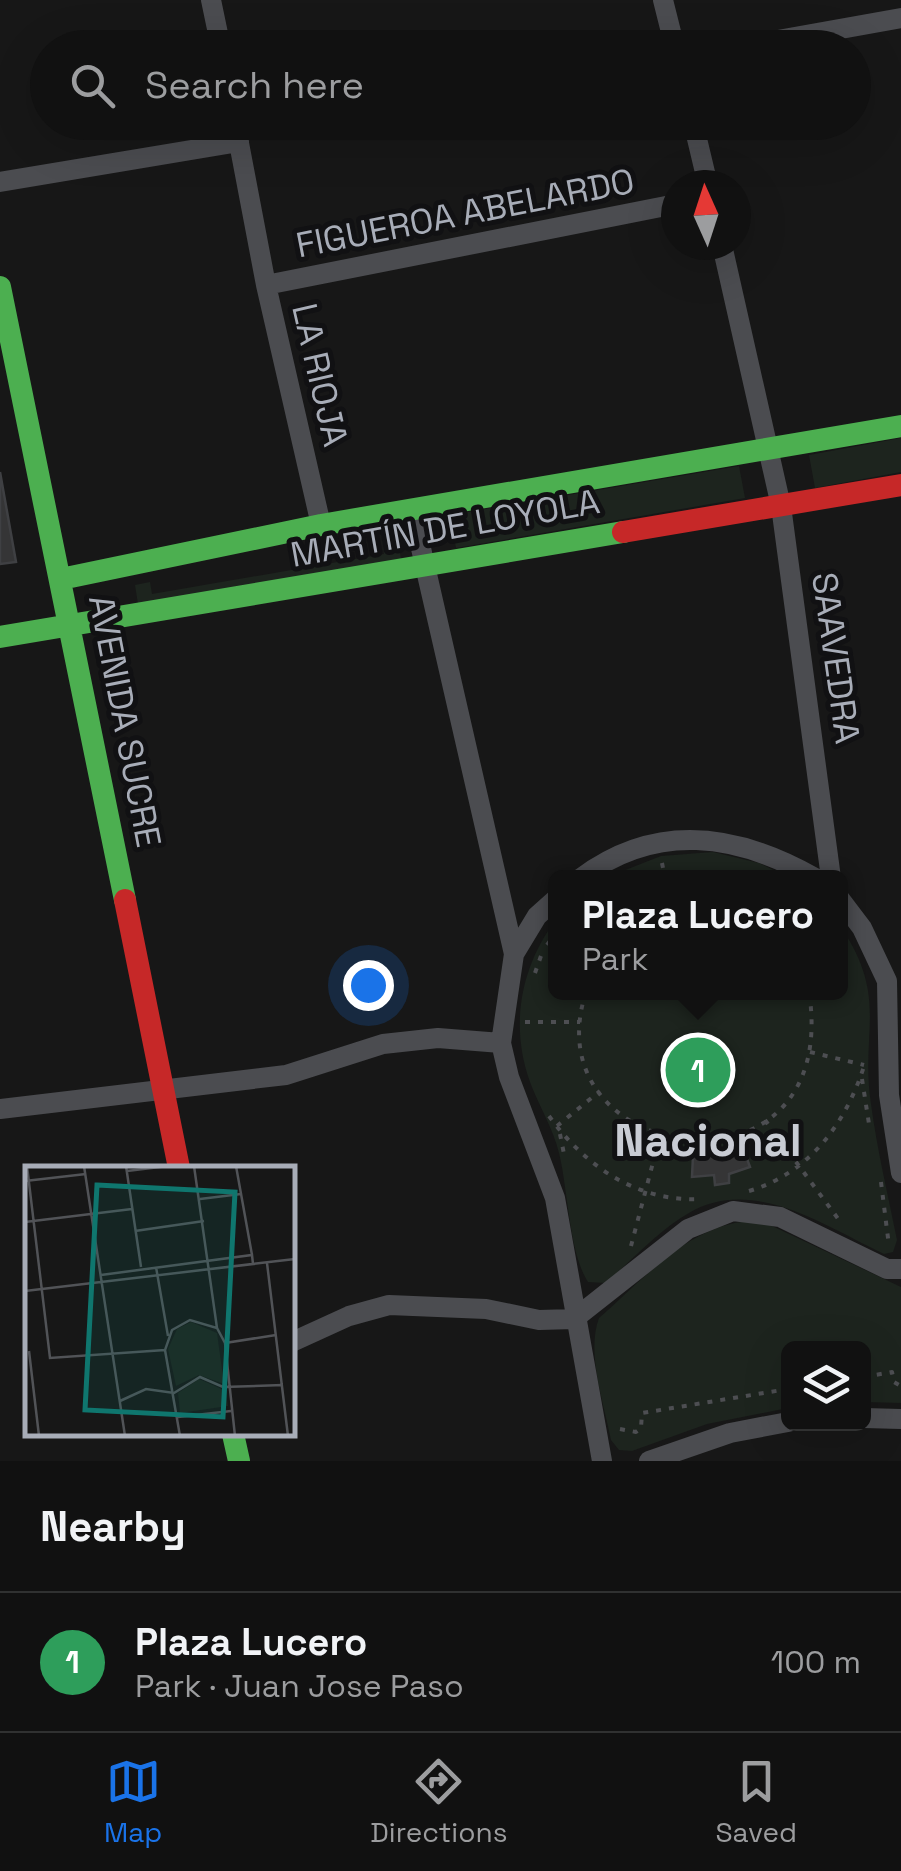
<!DOCTYPE html>
<meta charset="utf-8">
<style>
:root{--surface:#111;--page:#1e1f1f;--text:#f1f3f6;--muted:#9c9d9f;--line:#303131;--accent:#1a73e8}
body{margin:0;font-family:"Space Grotesk",sans-serif;background:var(--page);color:var(--text)}
.controls{position:absolute;right:30px;bottom:30px;display:grid;overflow:hidden;border-radius:15px;box-shadow:0 10px 40px #0002}
.controls button{width:90px;height:90px;display:grid;place-items:center;padding:0;border:0;border-bottom:2px solid var(--line);background:var(--surface);color:var(--text);font:50px sans-serif}
.compass{position:absolute;left:661px;top:170px;width:90px;height:90px;border-radius:50%;background:var(--surface);box-shadow:0 10px 40px #0002;rotate:357deg}
.you{position:absolute;left:368px;top:985px;width:35px;height:35px;margin:-25px;border:8px solid #fff;border-radius:50%;background:#1a73e8;box-shadow:0 0 0 15px #1a73e833}
.badge{display:grid;place-items:center;width:65px;height:65px;border-radius:50%;background:var(--accent);color:#fff;font-size:32px;font-weight:700}
.pin{position:absolute;translate:-50% -50%;border:5px solid #fff;box-shadow:0 2px 10px #0006}
.popup{position:absolute;left:548px;top:870px;width:300px;height:130px;box-sizing:border-box;display:grid;place-content:center;border-radius:15px;background:var(--surface);filter:drop-shadow(0 2px 8px #0005);font-size:32px;white-space:nowrap;color:var(--muted)}
.popup b{font-size:38px;color:var(--text)}
.popup::after{content:'';position:absolute;left:50%;top:100%;margin-left:-20px;border:20px solid transparent;border-top-color:var(--surface)}
.list{margin:0;padding:0;list-style:none}
h2{display:flex;justify-content:space-between;align-items:center;height:130px;margin:0;padding:0 40px;font-size:42px}
h2 small{font-size:32px;font-weight:400;color:var(--muted)}
.list li{display:grid;grid-template-columns:65px 1fr auto;gap:30px;align-items:center;box-sizing:border-box;height:140px;padding:0 40px;border-top:2px solid var(--line)}
.list b{display:block;font-size:38px;white-space:nowrap}
.list p{margin:0;font-size:32px;white-space:nowrap;color:var(--muted)}
.list em{font-size:32px;font-style:normal;color:var(--muted)}
.icon{flex:none;width:55px;height:55px;fill:none;stroke:currentColor;stroke-width:2;stroke-linecap:round;stroke-linejoin:round}
.map{position:relative;flex:none;width:901px;height:1461px;overflow:hidden}
.search{position:absolute;background:var(--surface);box-shadow:0 10px 40px #0002;left:30px;right:30px;top:30px;height:110px;display:flex;align-items:center;gap:25px;box-sizing:border-box;padding:0 35px;border-radius:55px;color:var(--muted);font-size:38px}
.sheet{height:270px;background:var(--surface)}
nav{display:flex;justify-content:space-around;align-items:center;box-sizing:border-box;height:140px;border-top:2px solid var(--line);background:var(--surface);font-size:28px;color:var(--muted)}
nav a{display:grid;justify-items:center;gap:5px}
nav .on{color:var(--accent)}
.map>svg:first-child{display:block}
</style>
<div class="map">
<svg width="901" height="1461" viewBox="0 0 901 1461">
<rect width="100%" height="100%" fill="#171717"/>
<path fill="#1d241e" d="M901,438V472L815,488L809,455Z
M739,466L745,498L456,548L450,515Z
M395,523L401,559L138,604L135,585L150,582L152,594L384,554L380,526Z
M713,852L759,863L788,877L605,878L661,856Z
M555,921L556,992H840L841,927C889,999 860,1031 871,1104C877,1149 888,1195 897,1240L893,1252L884,1254C826,1227 753,1175 689,1213C659,1230 632,1260 606,1283L588,1282C569,1253 568,1189 559,1153C553,1128 539,1106 530,1082C510,1027 520,968 555,921Z
M750,1221L770,1225L901,1287V1403L864,1402V1348H788V1408L707,1424L632,1451L619,1450L611,1440C604,1403 586,1353 599,1318C644,1279 688,1225 750,1221Z"/>
<path fill="#353536" stroke="#3f4043" stroke-width="2.5" d="M0,472L16,562L0,564Z
M743,1148L750,1167L729,1174V1183L715,1185L714,1175L692,1177L693,1156Z"/>
<g fill="none" stroke-linecap="round" stroke-linejoin="round">
<path stroke="#4d4e52" stroke-width="4" stroke-dasharray="5 8" stroke-linecap="butt" d="M662,863L665,878
M547,945L556,933
M535,973L542,953
M586,992C529,1166 843,1212 809,992
M525,1022H580
M810,1052L864,1065
M862,1079L869,1124
M549,1116C585,1166 637,1202 700,1199
M765,1120L839,1220
M557,1126L600,1091
M560,1134L565,1159
M881,1182L889,1246
M749,1191C810,1173 847,1122 865,1063
M631,1246L660,1136
M864,1377L892,1372L894,1382L901,1386
M620,1429L636,1432L641,1428L642,1413L788,1389"/>
<path stroke="#4b4c50" stroke-width="20" d="M211,0L221,48
M663,0L675,48
M734,48L901,18
M235,122L266,285L321,525
M693,122L708,185
M0,182L239,142
M722,245L781,506L831,878
M266,285L676,204
M412,509L514,954
M581,878C656,822 736,833 815,878
M556,899L537,916L514,954L501,1043L509,1077L555,1198L602,1461
M840,899L862,928L887,981L889,1095L901,1173
M0,1109L286,1075L383,1044L438,1038L501,1043
M292,1342L349,1316L389,1305L486,1309L539,1320L574,1319L688,1229L733,1211L780,1217L887,1269H901
M864,1418L901,1419
M649,1461L730,1433L788,1422"/>
<path stroke="#4caf50" stroke-width="22" d="M0,287L125,900
M61,579L321,525L901,426
M0,637L623,532
M233,1434L239,1461"/>
<path stroke="#c62828" stroke-width="22" d="M623,532L901,485
M125,900L179,1168"/>
</g>
<g text-anchor="middle" dominant-baseline="central" stroke-width="10" stroke-linejoin="round" paint-order="stroke">
<g font-size="35" fill="#a8adb8" stroke="#111113">
<text transform="translate(465 213) rotate(-11)">FIGUEROA ABELARDO</text>
<text transform="translate(320 375) rotate(77)">LA RIOJA</text>
<text transform="translate(445 528) rotate(-10)">MARTÍN DE LOYOLA</text>
<text transform="translate(836 658) rotate(82)">SAAVEDRA</text>
<text transform="translate(125 721) rotate(79)">AVENIDA SUCRE</text>
</g>
<g font-size="45" font-weight="bold" fill="#c9ccd4" stroke="#111113">
<text x="708" y="1140">Nacional</text>
</g>
</g>
<g transform="translate(25 1166)">
<rect width="270" height="270" fill="#171717"/>
<path d="M166,156L192,167L199,218L174,209L151,220L143,183L152,163ZM174,213L201,225L203,240L155,247L153,227Z" fill="#1d241e"/>
<path fill="none" stroke="#515357" stroke-width="2.5" d="M2,0L25,192L140,184M59,0L100,270M101,0L116,101M169,0L192,162M211,0L227,89M102,5L143,0M0,15L61,8M175,33L216,28M0,56L107,43M110,65L179,55M242,97L263,270M131,101L143,170M76,109L227,89L228,98M0,125L270,93M200,177L251,169M4,185L14,270M95,235L121,223L149,227L175,211L198,221L258,219M153,251L206,245M155,270L140,184L147,164L165,154L192,162L200,177L210,270"/>
<path fill="#0f766e" fill-opacity="0.15" stroke="#0f766e" stroke-width="5" d="M72,19L210,26L198,251L60,244Z"/>
<rect width="270" height="270" fill="none" stroke="#a8adb8" stroke-width="5"/>
</g>
</svg>
<div class="controls">
<button><svg class="icon" aria-label="layers" viewBox="0 0 24 24"><path d="M12 4l9 5-9 5-9-5zM3 14l9 5 9-5"/></svg></button>
</div>
<svg class="compass" viewBox="-18 -18 36 36"><path d="M0-13l5 13h-10z" fill="#e53935"/><path d="M0 13l5-13h-10z" fill="#9c9d9f"/></svg>
<div class="you"></div>
<div class="pin badge" style="left:698px;top:1070px;background:#2e9e5b">1</div>
<div class="popup"><b>Plaza Lucero</b>Park</div>
<div class="search"><svg class="icon" aria-label="search" viewBox="0 0 24 24"><circle cx="10" cy="10" r="6"/><path d="M15 15l6 6"/></svg>Search here</div>
</div>
<section class="sheet">
<h2>Nearby<small></small></h2>
<ul class="list">
<li><span class="badge" style="background:#2e9e5b">1</span><div><b>Plaza Lucero</b><p>Park · Juan Jose Paso</p></div><em>100 m</em></li>
</ul>
</section>
<nav>
<a class="on"><svg class="icon" aria-label="map" viewBox="0 0 24 24"><path d="M3 6l6-2 6 2 6-2v14l-6 2-6-2-6 2zM9 4v14M15 6v14"/></svg>Map</a>
<a><svg class="icon" aria-label="directions" viewBox="0 0 24 24"><path d="M12 3l9 9-9 9-9-9zM9 14v-3h6M13 9l2 2-2 2"/></svg>Directions</a>
<a><svg class="icon" aria-label="saved" viewBox="0 0 24 24"><path d="M7 4h10v16l-5-4-5 4z"/></svg>Saved</a>
</nav>
